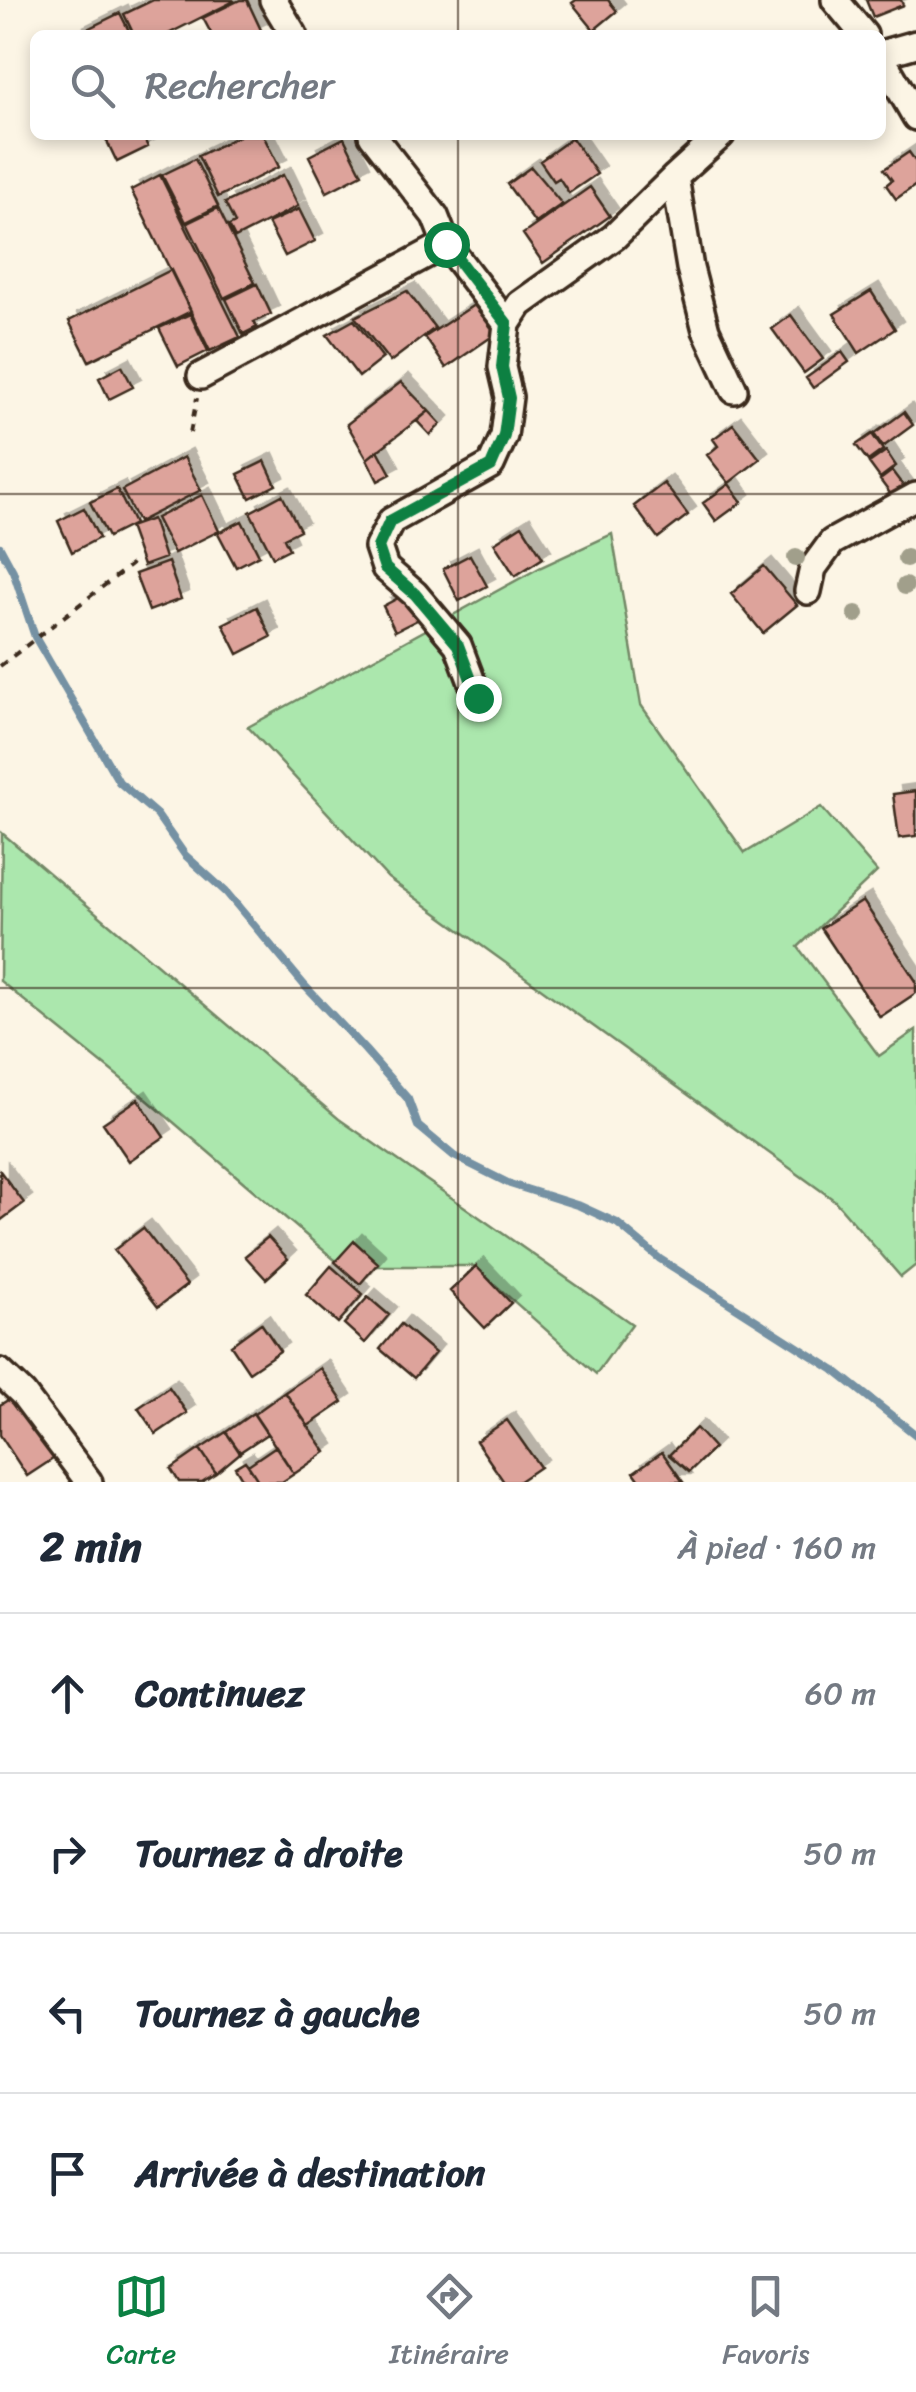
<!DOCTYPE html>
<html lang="fr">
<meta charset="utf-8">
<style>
:root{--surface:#fff;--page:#f2f2f3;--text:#1f2937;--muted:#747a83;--line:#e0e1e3;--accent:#0b8043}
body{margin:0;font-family:Sriracha,sans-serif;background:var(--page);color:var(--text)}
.stop{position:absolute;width:30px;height:30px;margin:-22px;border:8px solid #0b8043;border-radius:50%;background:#fff}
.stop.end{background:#0b8043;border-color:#fff;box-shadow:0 2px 10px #0008}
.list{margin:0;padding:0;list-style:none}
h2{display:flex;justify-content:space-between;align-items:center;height:130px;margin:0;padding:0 40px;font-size:42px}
h2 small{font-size:32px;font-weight:400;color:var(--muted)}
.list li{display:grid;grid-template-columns:65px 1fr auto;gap:30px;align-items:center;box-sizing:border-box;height:160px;padding:0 40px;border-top:2px solid var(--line)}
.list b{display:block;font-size:38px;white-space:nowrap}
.list em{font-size:32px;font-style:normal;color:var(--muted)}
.icon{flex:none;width:55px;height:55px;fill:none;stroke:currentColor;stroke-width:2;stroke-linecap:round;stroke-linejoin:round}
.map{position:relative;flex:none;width:916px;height:1482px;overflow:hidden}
.search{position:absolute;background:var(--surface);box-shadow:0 5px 15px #0003;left:30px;right:30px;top:30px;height:110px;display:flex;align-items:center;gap:25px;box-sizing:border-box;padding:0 35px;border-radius:15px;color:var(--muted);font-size:38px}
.sheet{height:770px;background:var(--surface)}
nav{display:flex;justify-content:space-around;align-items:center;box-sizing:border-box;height:140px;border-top:2px solid var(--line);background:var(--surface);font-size:28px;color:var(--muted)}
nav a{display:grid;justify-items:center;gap:5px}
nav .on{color:var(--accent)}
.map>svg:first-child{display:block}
</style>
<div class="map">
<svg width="916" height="1482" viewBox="0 0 916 1482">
<defs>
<filter id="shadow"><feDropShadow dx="8" dy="-8" stdDeviation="0" flood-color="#0004"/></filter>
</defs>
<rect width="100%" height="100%" fill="#fcf5e5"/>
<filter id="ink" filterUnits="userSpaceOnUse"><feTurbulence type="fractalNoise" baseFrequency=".01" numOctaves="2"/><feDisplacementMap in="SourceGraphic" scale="20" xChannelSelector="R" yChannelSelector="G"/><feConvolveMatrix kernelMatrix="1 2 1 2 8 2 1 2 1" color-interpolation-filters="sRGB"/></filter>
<g filter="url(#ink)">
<path fill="#abe7ad" stroke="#738866" stroke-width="2.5" d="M612,534L641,705L745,853L821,807L877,872L798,947L879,1056L916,1030V1265L901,1277L834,1200L388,878L248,727L541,567Z
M2,833L339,1119L632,1324L596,1374L474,1266H342L144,1097L0,981Z"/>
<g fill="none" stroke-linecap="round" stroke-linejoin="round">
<path stroke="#7491a3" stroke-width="8" d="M0,547L13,571L35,637L119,782L157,815L185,855L226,892L305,986L365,1050L408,1099L418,1126L454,1156L510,1184L580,1206L617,1223L660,1259L834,1370L916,1435"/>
</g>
<path fill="#dda39b" stroke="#3b2a1e" stroke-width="2.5" filter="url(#shadow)" d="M153,0H233L234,1L166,35H134L124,14Z
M240,0H247L261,30L250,35H212L203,18Z
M576,0H608L617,11L594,30L572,3Z
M866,0H901L903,5L873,17Z
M120,13L131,35H75Z
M104,135H142L148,147L117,162Z
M241,135H263L279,167L218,197L198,156Z
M344,138L362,174L327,192L309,156Z
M572,138L597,174L569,193L559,178L554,181L540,161Z
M909,152L916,162V185L896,199L886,185L892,180L884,169Z
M195,159L218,206L186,222L162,175Z
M531,167L562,204L535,223L507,184Z
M160,175L240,337L210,351L131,190Z
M283,175L298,206L235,238L229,226L235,223L225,203Z
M590,187L610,216L543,263L523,234Z
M218,208L255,283L224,298L187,223Z
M299,209L315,241L285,256L268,223Z
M171,270L191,311L89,361L69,321Z
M257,284L271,314L254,322L257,327L243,334L226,299Z
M407,291L435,328L390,362L355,317Z
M871,291L895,329L859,353L834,314Z
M480,301L500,331L446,368L425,337Z
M190,314L208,351L178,366L159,328Z
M791,315L823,359L804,373L772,329Z
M354,320L383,358L359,377L327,335Z
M842,352L849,362L813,388L806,378Z
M122,366L133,387L109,399L99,378Z
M401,382L429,411L367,459L347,424Z
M429,411L441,424L430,435L417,421Z
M904,412L913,425L883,447L874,434Z
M733,424L760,459L729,483L707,455L718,446L713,439Z
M872,434L883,450L868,461L856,445Z
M378,450L391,474L378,481L367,459Z
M886,451L896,466L880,478L869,463Z
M184,457L201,490L138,522L122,490Z
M265,461L276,485L250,498L238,474Z
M892,471L907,491L895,500L880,480Z
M664,483L688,515L658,538L634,506Z
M729,484L742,502L716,521L703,503Z
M117,489L134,524L108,537L90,502Z
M202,495L219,531L174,553L156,518Z
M282,495L300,530L284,538L289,549L273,557L250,512Z
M84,508L99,538L72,552L58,521Z
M152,519L165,558L143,566L129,527Z
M242,521L259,555L236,567L218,533Z
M522,525L543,558L515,576L494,543Z
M470,555L487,586L459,601L443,569Z
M168,562L181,599L149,611L135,574Z
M764,566L797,605L763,633L731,594Z
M406,594L419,619L395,631L383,606Z
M257,607L271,637L238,654L223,624Z
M916,791V836L899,838L893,794Z
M863,901L916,981V993L880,1017L821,928Z
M138,1099L164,1137L129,1161L103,1123Z
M0,1171L24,1203L0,1221Z
M143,1228L187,1285L158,1307L114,1250Z
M268,1237L288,1259L266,1279L245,1256Z
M354,1241L378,1263L360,1284L335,1262Z
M331,1266L363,1294L338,1323L306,1295Z
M476,1266L511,1303L485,1328L450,1291Z
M368,1297L389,1315L365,1343L344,1324Z
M261,1323L280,1351L249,1372L231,1345Z
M401,1324L435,1353L414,1378L380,1349Z
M320,1368L343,1402L308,1426L285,1392Z
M169,1387L187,1413L156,1434L138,1408Z
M285,1392L326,1452L294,1474L254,1414Z
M19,1393L59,1455L27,1476L0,1435V1405Z
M253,1413L267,1434L240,1452L226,1432Z
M507,1420L540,1467L518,1482H504L476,1441Z
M696,1428L714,1448L689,1472L669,1455Z
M226,1432L240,1453L216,1473L200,1449Z
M276,1446L294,1474L282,1482H259L248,1465Z
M200,1449L216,1473L202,1482H179L171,1469Z
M662,1452L683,1482H641L634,1472Z
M245,1461L248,1465L259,1482H244L235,1467Z"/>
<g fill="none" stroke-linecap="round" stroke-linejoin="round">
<defs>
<path id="minor" d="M273,0L294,35
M835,0L864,35
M881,54L916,44
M881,57L916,117
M721,135L675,177L690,268L706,330L734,390
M446,244L507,324
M201,376L446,244L435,216L372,135
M808,591L813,568L832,542L916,496
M478,698L458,645L415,594L385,568L378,547L391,521L491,465L504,436L509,397L502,367L507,324L520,304L614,237L675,177
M0,1372L23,1394L89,1482"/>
</defs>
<use href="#minor" stroke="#3b2a1e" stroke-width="32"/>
<path stroke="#3b2a1e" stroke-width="4" stroke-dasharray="8 8" stroke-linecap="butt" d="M190,433L197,398
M0,666L132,564"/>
<use href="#minor" stroke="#fcf5e5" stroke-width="25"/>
</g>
<g fill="#a19f8b">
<circle cx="796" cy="558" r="9"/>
<circle cx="906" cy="558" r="9"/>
<circle cx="905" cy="586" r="9"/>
<circle cx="856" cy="614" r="9"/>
</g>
</g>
<g fill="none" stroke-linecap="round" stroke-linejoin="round" filter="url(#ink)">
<path stroke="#0b8043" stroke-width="12" d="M446,244L507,324L502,367L509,398L504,436L491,466L390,521L378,547L385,568L415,594L458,645L478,698"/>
</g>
<path fill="none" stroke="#3b2a1e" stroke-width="2.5" stroke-opacity="0.55" d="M458,0V35M458,135V1482M0,494H916M0,988H916"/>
</svg>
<div class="stop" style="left:446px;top:244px"></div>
<div class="stop end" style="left:478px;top:698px"></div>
<div class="search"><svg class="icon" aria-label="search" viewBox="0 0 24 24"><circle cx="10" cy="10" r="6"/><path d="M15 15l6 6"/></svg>Rechercher</div>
</div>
<section class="sheet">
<h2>2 min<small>À pied · 160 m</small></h2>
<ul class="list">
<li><svg class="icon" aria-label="ahead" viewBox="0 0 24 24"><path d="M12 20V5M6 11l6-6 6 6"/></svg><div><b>Continuez</b></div><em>60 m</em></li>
<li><svg class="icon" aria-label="right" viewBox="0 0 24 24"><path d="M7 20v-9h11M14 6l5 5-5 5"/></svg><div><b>Tournez à droite</b></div><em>50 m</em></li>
<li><svg class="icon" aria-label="left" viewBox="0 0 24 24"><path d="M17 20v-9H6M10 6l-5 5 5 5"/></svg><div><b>Tournez à gauche</b></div><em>50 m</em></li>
<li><svg class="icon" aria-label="arrive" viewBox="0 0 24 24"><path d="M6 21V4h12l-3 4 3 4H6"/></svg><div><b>Arrivée à destination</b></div></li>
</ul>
</section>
<nav>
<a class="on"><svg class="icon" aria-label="map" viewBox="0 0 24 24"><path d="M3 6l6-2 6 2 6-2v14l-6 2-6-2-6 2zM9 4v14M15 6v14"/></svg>Carte</a>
<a><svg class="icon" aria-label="directions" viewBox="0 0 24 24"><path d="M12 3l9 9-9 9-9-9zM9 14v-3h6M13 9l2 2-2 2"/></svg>Itinéraire</a>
<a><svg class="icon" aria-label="saved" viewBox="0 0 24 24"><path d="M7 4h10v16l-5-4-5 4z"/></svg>Favoris</a>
</nav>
